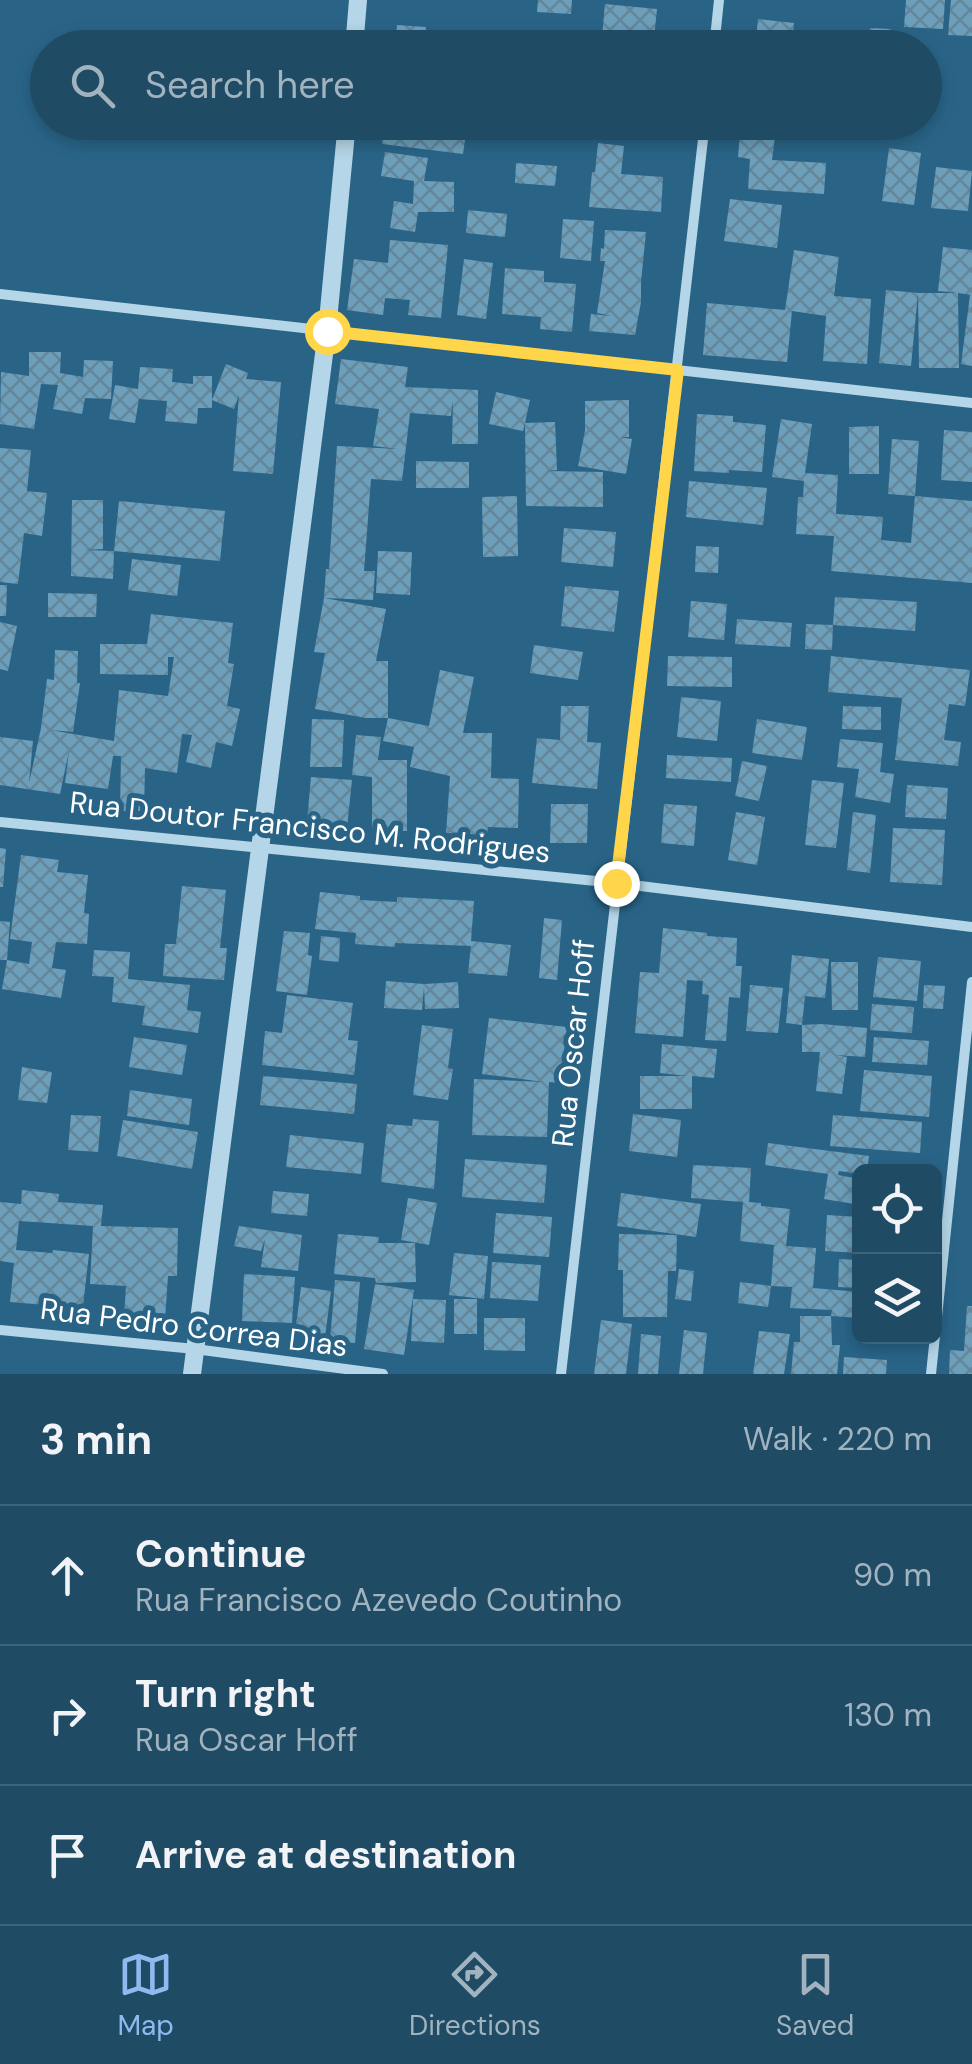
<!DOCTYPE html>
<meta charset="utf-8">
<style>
:root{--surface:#1f4b65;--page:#27526b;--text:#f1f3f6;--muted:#a1b3bf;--line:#3c6379;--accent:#90b9f0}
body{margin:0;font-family:"DM Sans",sans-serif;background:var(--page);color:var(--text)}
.controls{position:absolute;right:30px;bottom:30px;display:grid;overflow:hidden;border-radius:15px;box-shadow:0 5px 15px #0003}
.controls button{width:90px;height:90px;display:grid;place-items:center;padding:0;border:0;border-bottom:2px solid var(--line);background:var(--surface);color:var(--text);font:50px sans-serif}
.stop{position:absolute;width:30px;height:30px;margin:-22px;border:8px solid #ffd54a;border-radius:50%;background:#fff}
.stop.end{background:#ffd54a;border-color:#fff;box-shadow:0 2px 10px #0008}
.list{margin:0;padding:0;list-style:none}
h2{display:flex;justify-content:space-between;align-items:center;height:130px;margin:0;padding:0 40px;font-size:42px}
h2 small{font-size:32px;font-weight:400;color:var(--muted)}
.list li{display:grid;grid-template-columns:65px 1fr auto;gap:30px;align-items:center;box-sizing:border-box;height:140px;padding:0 40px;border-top:2px solid var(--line)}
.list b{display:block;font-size:38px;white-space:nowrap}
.list p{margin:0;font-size:32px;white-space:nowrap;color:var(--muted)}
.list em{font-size:32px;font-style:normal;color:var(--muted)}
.icon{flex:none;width:55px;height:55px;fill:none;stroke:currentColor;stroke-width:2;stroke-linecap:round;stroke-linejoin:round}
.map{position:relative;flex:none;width:972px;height:1374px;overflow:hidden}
.search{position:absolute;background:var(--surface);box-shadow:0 5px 15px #0003;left:30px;right:30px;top:30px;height:110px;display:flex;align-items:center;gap:25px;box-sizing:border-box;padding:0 35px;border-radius:55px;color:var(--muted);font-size:38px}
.sheet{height:550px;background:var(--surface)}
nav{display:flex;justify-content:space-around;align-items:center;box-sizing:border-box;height:140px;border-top:2px solid var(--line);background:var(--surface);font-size:28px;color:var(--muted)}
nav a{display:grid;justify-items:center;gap:5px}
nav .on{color:var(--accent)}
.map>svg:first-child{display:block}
</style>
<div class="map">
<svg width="972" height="1374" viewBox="0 0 972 1374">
<defs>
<pattern id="building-cross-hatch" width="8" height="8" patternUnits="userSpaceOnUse" patternTransform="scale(2.5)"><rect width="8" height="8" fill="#6d9fbb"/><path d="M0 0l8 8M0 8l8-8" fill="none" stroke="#63869a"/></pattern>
</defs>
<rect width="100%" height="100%" fill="#296487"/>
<path fill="url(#building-cross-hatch)" d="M538,0H572L571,14L537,12Z
M906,0H945L943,29L904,27Z
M951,0H972V36L948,35Z
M605,4L657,9L653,48L601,47Z
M758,19L794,23L792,48H755Z
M397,25L426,27L425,48H395Z
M870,28L891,29L889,48H868Z
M385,122H437L467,126L463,154L382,144Z
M605,122H661L659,139L604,133Z
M740,133L775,136L772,160L826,163L824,194L748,189L750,159L738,157Z
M598,143L624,146L621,174L663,177L661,212L589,207L592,172H595Z
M889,148L921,153L914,205L882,201Z
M385,152L428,158L424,181L454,182V212H418L415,232L390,228L394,201L413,204L414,181L381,176Z
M516,163L557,166L555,186L515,183Z
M936,167L972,171L968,211L931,208Z
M730,199L782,205L777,248L724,241Z
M468,210L507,214L505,237L466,233Z
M563,219L594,221L591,261L560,258Z
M605,230L646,232L641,282V302L635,335L589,331L591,314L612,316L597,313L605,261H600L601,248L604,249Z
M390,240L448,245L441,318L408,315L410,300L385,298L383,315L347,310L354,259L388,263Z
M943,247L972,250V295L958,293L959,368H919L918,293L911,366L879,363L886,290L918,293H958L938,291Z
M794,250L839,257L834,296L871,299L867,364L823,361L826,316L792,311L787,362L703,355L707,303L785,310Z
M464,259L493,263L486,319L457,315Z
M505,268L544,271V282L576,284L572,332L540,329L541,317L502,314Z
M970,295H972V366L961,364Z
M29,352H61L60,373L83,377L84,360L113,361L111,399L85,398L82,414L53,409L58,385L41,384L34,429L0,424L1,372L29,376Z
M341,359L408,367L405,387L478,390V444H452L453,401L451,416L410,413L402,481L371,479L364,571H375L373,600L324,598L386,609L376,661H388V718H366L315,709L325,653L314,652L324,598L326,569H329L337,446L398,449L373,446L379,409L335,404Z
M226,364L248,373L246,379L281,382L273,474L233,471L239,395L234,409L212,400Z
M140,367L173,369L172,382L193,384V376H212V408H198L197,424L165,421L167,401L139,399L135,423L109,419L115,385L138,389Z
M496,392L530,400L525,423L555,422L557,470L546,471L603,472V507L526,506L525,423L523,431L489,424Z
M629,400V437H620L632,439L626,474L578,466L585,431V401Z
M697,414L733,416V422L766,425L762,472L729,470V473L694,471Z
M781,419L812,424L805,473L838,475L836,514L883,517L881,540L911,543L915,496L972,501V583L831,571L834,536L796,534L798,497H803L804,481L772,477Z
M879,426V474H849V427Z
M944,430L972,432V482L941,480Z
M892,439L919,441L915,496L888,494Z
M0,448L31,450L27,491L47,493L42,536L24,533L18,584L0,582Z
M416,461L469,462V488H416Z
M689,481L767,488L763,525L686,517Z
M517,496L518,556L483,557L482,497Z
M72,500H103V549L84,550L114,551L113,579L71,576Z
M119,501L225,511L220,561L114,551Z
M564,528L616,532L613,567L561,562Z
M696,546L719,547L718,573L695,572Z
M378,551L412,552L410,595L376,593Z
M132,559L181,565L177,596L128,590Z
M0,585H7L6,616H0Z
M565,586L619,591L614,632L561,626Z
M48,593L97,594L96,617H48Z
M835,597L917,602L915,631L833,625L832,650L805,649L806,624L833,625Z
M691,601L727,604L724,640L688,637Z
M151,614L233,623L228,663L234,664L227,706L240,709L232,746L216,742L211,768L186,762L192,735L182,734L177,773L145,768L144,811H120L121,756H113L108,789L65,783L69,751L60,794L0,785V737L33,741L29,783L41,728L47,679L54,680L55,650L78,651L77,683H80L73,732L50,730L114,741L119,690L168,696L174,657H168V675L100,674V644H147Z
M737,619L792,623L790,647L735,644Z
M0,622L17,626L8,671L0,669Z
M534,645L583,652L578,680L530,673Z
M668,656L732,657V687L667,686Z
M831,656L970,670L965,706L949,704L944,740L961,742L958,766L895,760L902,698L828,692Z
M440,670L474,677L463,733H492L491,778L519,779L518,828L488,827L487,835L446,833L450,776L410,767L414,747L383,741L388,718L429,726Z
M681,697L721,701L717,741L677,737Z
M561,706H589L587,742L601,743L597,789L532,783L537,738L560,740Z
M843,706L881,707V730L842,729Z
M312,719L344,720L342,767H310Z
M757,719L807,727L802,760L752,753Z
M356,735L381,737L378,760H407V831H372V777L352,775Z
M840,739L883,743L880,772L894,774L890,803L855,797L859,769L837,767Z
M667,755L732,758L731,782L666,778Z
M742,761L767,766L759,801L735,796Z
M311,777L352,780L346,837L306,833Z
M812,780L844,783L836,848L805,845Z
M907,785L948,788L946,819L905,817Z
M551,804H588L587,843H550Z
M664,804L697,806L694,846L661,843Z
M736,812L765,817L757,865L728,860Z
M853,812L876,815L870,873L847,870Z
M893,828L945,830L942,885L890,882Z
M0,848L6,849L3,887H0Z
M21,855L59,860L57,872L88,875L84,913L89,914L87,944L56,942L52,968L66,970L61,998L2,989L7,960L29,964L32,942L10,939Z
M182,886L226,890L220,948H227L224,980L163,976L165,944H176Z
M320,892L360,896V900L397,902V897L474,901L471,941L511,945L507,976L468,973L471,946L395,943V947L355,944L356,933L315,929Z
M544,918L562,920L557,980L539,978Z
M0,921L10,922L7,960H0Z
M663,928L707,933V936L737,938L736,966H742L740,998L729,997L726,1041L705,1040L709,995L702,994L703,981L687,980L683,1037L635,1033L640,972L659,973Z
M284,931L310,933L308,955L312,956L307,995L276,991Z
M321,936L340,938L339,962L319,960Z
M94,950L130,952L128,979L190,985L187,1010L201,1012L198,1033L142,1025L145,1006L112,1002L114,977L92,976Z
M792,955L829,959L825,998L805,996L802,1025L786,1023Z
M878,957L921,961L917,1001L873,997Z
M831,962H858V1010H832Z
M386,981L424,984L458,982L459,1008L425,1009L424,987L422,1010L384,1008Z
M750,985L783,988L778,1033L746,1031Z
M924,985L945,986L943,1009L923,1008Z
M287,995L353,1003L348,1040L358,1041L354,1075L262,1065L265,1031L282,1033Z
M872,1004L914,1007L912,1033L870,1030Z
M489,1018L567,1027L560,1083L549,1082L547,1137L472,1135L474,1079L544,1082L482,1074Z
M822,1024L867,1028L865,1057L836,1055L847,1057L842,1094L816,1091L820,1052H802V1025Z
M422,1025L453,1029L448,1068L453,1069L448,1100L413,1095Z
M134,1037L187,1045L182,1075L129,1067Z
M874,1037L929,1041L927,1065L872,1062Z
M662,1044L717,1049L714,1078L692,1076V1109H640V1076H687L660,1073Z
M22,1067L52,1072L47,1103L18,1100Z
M864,1070L932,1076L929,1117L860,1111Z
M263,1076L357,1084L354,1114L260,1105Z
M130,1090L192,1099L189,1125L127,1116Z
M633,1114L681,1120L677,1157L629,1151Z
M71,1115L101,1116L98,1152L68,1150Z
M833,1115L922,1122L920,1153L830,1146Z
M413,1119L439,1121L434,1189L381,1182L387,1124L412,1126Z
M123,1120L198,1132L192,1169L117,1156Z
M290,1135L364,1143L361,1174L286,1167Z
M768,1143L869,1156L867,1172H860V1174L839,1171L838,1175L860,1179V1205L824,1199L828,1174L765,1165Z
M465,1159L547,1165L544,1203L462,1197Z
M693,1165L751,1168L749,1202L761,1203V1206L790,1209L786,1246L816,1248L813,1288L860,1292V1318L831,1316L832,1310L790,1308L792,1287L771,1286L774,1245L740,1241L743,1202L691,1198Z
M22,1190L59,1194L58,1202L103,1205L101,1226L178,1228L177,1276H168L165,1320L124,1318L126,1286L90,1284L93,1226L19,1221L16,1250L52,1253L53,1250L89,1254L82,1314L46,1310V1305L10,1302L14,1263L0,1261V1202L21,1204Z
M273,1191L309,1194L307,1216L271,1213Z
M621,1193L701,1204L696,1237L617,1226Z
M408,1198L437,1203L429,1245L401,1240Z
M496,1213L552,1217L549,1257L493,1253Z
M827,1215L860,1217V1253L825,1251Z
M239,1226L302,1235L298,1271L261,1267L265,1239L261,1251L234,1246Z
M338,1234L379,1237L378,1243H415L416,1282L376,1283L375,1278L334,1274Z
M619,1234L677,1235L676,1271H668L667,1317H623V1270H618Z
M454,1253L488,1256L484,1299L449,1295Z
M839,1259L860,1260V1288L838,1287Z
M492,1262L541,1265L538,1301L490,1298Z
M679,1269L694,1271L691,1301L675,1299Z
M244,1274L295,1277L292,1323L242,1321Z
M335,1280L360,1282L355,1343L330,1341Z
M740,1282L771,1286L768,1307L738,1303Z
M375,1284L414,1290L404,1355L364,1349Z
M301,1287L331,1291L325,1337L295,1333Z
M413,1299L446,1300L444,1343L411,1341Z
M454,1299H477V1334H454Z
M967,1306H972V1374H949L950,1350L964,1351Z
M800,1316H831L832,1345H840L837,1374H791L794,1342H800Z
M484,1318H525V1351L484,1350Z
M601,1320L632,1324L626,1374H594Z
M684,1330L707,1333L703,1374H679Z
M759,1331L790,1334L784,1374H753Z
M641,1334L661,1336L658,1374H638Z
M844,1357L887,1360L886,1374H843Z"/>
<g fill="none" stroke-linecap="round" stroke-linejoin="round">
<path stroke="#b5d6e8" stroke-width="10" d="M714,48L719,0
M0,294L972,403
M0,822L616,883L972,927
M0,1330L195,1349L383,1374
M561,1374L705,122
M931,1374L972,982"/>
<path stroke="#b5d6e8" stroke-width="18" d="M354,48L358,0
M192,1374L327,331L347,122"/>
</g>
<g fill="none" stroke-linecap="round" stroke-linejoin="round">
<path stroke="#ffd54a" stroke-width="12" d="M327,331L678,370L616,883"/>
</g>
<g text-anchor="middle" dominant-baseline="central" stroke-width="10" stroke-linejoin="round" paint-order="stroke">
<g font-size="30" fill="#fff" stroke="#296487">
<text transform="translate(310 827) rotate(6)">Rua Doutor Francisco M. Rodrigues</text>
<text transform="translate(573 1043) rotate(-84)">Rua Oscar Hoff</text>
<text transform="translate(194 1327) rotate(7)">Rua Pedro Correa Dias</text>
</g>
</g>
</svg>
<div class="controls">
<button><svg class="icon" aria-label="locate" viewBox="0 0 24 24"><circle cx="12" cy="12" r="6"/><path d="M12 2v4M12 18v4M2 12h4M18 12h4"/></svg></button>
<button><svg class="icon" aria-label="layers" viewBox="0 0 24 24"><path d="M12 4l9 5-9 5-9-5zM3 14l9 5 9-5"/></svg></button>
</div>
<div class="stop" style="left:327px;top:331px"></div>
<div class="stop end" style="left:616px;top:883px"></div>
<div class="search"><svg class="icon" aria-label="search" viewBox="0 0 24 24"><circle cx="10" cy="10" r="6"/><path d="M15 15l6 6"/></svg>Search here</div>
</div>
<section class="sheet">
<h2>3 min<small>Walk · 220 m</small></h2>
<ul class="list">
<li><svg class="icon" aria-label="ahead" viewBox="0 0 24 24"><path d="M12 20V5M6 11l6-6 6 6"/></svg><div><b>Continue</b><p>Rua Francisco Azevedo Coutinho</p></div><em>90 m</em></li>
<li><svg class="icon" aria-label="right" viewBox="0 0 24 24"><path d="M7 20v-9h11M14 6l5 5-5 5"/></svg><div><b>Turn right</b><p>Rua Oscar Hoff</p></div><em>130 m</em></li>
<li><svg class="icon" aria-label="arrive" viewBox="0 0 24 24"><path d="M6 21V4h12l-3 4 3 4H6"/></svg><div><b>Arrive at destination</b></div></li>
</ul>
</section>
<nav>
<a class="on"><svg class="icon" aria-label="map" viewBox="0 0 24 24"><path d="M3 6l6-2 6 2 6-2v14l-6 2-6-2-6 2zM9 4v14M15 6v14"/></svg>Map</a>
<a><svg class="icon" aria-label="directions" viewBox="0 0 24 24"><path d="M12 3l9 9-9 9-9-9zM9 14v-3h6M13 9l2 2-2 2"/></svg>Directions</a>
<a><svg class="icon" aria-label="saved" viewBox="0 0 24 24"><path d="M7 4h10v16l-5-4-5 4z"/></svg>Saved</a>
</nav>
